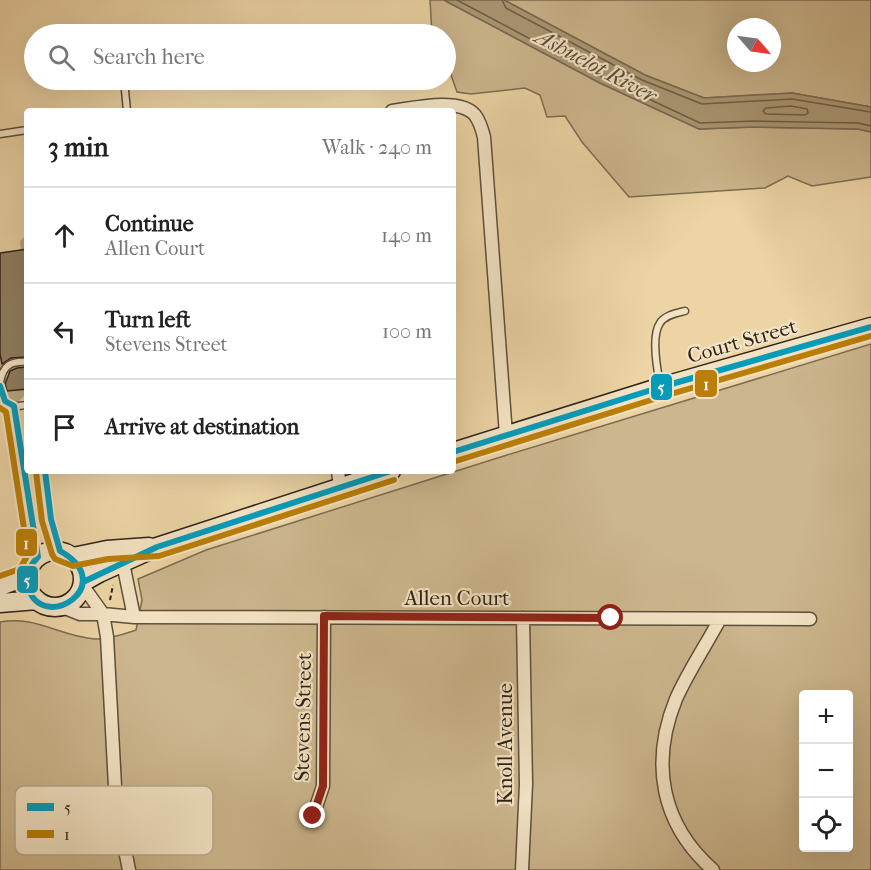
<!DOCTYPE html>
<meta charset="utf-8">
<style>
:root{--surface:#fff;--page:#f2f2f2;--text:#222;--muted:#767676;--line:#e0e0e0}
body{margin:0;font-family:"IM FELL French Canon",serif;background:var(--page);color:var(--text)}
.controls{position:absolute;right:18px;bottom:18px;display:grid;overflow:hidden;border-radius:6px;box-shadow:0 6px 24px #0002}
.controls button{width:54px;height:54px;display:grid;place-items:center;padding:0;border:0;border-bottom:2px solid var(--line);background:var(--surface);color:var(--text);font:30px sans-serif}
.compass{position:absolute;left:727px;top:18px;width:54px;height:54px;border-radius:50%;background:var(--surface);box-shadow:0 6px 24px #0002;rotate:118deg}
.stop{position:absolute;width:18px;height:18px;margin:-14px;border:4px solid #8f2418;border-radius:50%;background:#fff}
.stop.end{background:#8f2418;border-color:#fff;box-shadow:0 2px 6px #0008}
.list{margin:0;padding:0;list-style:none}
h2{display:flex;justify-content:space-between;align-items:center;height:78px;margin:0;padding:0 24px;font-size:26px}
h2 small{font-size:20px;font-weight:400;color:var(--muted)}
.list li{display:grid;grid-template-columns:39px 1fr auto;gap:18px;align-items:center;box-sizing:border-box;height:96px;padding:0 24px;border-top:2px solid var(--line)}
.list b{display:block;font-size:22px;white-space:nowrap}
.list p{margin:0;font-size:20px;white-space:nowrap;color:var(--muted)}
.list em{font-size:20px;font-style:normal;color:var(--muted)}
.icon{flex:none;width:33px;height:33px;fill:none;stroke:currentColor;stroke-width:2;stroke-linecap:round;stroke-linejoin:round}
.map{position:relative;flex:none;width:871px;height:870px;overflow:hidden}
.search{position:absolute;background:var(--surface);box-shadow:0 6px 24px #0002;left:24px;top:24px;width:432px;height:66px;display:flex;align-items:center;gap:15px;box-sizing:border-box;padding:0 21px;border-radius:33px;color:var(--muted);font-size:22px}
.panel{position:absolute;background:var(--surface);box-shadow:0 6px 24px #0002;left:24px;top:108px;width:432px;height:366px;border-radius:6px}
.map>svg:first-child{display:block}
</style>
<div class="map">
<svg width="871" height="870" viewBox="0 0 871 870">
<rect width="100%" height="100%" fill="#ecd4a5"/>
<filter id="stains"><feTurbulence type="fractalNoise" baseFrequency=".00333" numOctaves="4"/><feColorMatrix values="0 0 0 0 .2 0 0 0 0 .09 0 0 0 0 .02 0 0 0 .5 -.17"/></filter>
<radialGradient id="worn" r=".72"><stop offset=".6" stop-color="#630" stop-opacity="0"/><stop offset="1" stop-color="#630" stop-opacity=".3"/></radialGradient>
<path fill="#ccb68d" stroke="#7d6c52" stroke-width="1.5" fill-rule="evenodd" d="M430,0H444L600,83L699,129L754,127L858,129L871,132V177L812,186L788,176L765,188L629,197L582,142L565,116L547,117L540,95L525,88L471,94L457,92L450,72L446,67V34H432Z
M504,0H871V107L792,93L704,98L645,75ZM736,27H772V63H736Z
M871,344V870H0V622C34,615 62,637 95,639C108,640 124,634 136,630L142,600L138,579L206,550L507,455ZM804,694H848V848H804Z"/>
<path fill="#ab9875" stroke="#796950" stroke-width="1.5" d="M444,0H504L645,75L704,98L792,93L871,107V132L858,129L754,127L699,129L600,83Z"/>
<path fill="#0003" d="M27,234V393L19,401L10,405L0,406V383L10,374H0V255L21,252L20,241Z"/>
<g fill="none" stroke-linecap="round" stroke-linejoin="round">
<path stroke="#6c5e46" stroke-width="1.5" d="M457,0L602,77L700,123L754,121L858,123L871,126
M502,0L506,8L642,80L702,104L792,99L871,112
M791,106L807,109L808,113L805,115L766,114L763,111L766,108Z"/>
</g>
<path fill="#917f61" stroke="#2e2318" stroke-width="1.5" d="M27,249V357L11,358L2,364L0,354V253Z
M27,367V389L7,391L5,384L10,371L17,368Z"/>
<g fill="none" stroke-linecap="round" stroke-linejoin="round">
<defs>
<path id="lane" d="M124,80L127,111
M0,134L27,130
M0,382C3,365 11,361 27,362
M660,384C657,369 651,336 660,323C665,315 677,313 685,311
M0,386L5,401L14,406L38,557
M0,408L27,405
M45,471L51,519L60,551"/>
<path id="street" d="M392,111C413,108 460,97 475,115C480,122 482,129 484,137L506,435
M338,471L340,488
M123,563L134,617
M83,586L103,614L107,637L116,805L129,870
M62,607L80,614H103L134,617L810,619
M313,816L323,786L324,617
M522,870L526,784L523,618
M713,870C661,824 650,763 676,699C688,672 706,645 720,619"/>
<path id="secondary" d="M453,452L661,387L871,327
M27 579a28 28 0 1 1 56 0a28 28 0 1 1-56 0Z
M73,557L107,550L149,547
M83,582L99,573L157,547L391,471
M0,586L27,576
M0,603L37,600"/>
</defs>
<use href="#lane" stroke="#5e4f3b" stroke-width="9"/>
<use href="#street" stroke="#5e4f3b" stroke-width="15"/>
<use href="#secondary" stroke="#2e2318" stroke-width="21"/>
<path stroke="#2e2318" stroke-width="2" stroke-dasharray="4.5 3" stroke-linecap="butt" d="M110,600L113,585"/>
<use href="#lane" stroke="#f3e3c4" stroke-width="6"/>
<use href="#street" stroke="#f3e3c4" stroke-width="12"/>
<use href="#secondary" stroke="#f3e3c4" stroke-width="18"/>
<defs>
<path id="bus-1" d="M0,386L5,401L14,406L38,557C30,565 25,575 28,587C42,635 121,585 60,551L51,519L45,471
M453,452L661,387L871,327
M83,582L157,547L391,471"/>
<path id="bus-2" d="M0,408L6,412L28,554L20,569L0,576
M456,461L664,396L871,336
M36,472L42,521L52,554L55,559L73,566L108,559L159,556L394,480"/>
</defs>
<use href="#bus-1" stroke="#f3e3c4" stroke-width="10"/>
<use href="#bus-2" stroke="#f3e3c4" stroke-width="10"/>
<use href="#bus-1" stroke="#059cbc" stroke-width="6"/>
<use href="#bus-2" stroke="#bb7f07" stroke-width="6"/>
</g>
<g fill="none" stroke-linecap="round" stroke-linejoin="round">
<path stroke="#8f2418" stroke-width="8" d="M313,816L323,786L324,616L611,618"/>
</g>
<g text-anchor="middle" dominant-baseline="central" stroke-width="4.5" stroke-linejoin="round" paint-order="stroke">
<g font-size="21" fill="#2e2318" stroke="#f3e3c4">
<text transform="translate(742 341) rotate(-16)">Court Street</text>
<text x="457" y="598">Allen Court</text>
<text transform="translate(303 717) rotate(-89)">Stevens Street</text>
<text transform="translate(505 744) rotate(-90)">Knoll Avenue</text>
</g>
<g font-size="22" font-style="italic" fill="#5a4c39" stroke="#f3e3c4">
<text transform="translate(596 66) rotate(28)">Ashuelot River</text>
</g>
</g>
<rect x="15" y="786" width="198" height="69" rx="9" fill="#f3e3c4" stroke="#b8a990" stroke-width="1.5"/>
<rect x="27" y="803" width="27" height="8" fill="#059cbc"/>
<rect x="27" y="830" width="27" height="8" fill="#bb7f07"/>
<g font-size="16" fill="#2e2318">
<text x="64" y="813">5</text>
<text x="64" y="840">1</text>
</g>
<g stroke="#f3e3c4" stroke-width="2">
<rect x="694" y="369" width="24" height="29" rx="6" fill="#bb7f07"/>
<rect x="650" y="373" width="23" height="28" rx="6" fill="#059cbc"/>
<rect x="15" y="528" width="23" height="29" rx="6" fill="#bb7f07"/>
<rect x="16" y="565" width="23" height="29" rx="6" fill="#059cbc"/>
</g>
<g font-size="16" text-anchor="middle" font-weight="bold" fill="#fff">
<text x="706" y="390">1</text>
<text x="661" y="393">5</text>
<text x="26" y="549">1</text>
<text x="27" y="586">5</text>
</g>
<rect width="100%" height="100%" filter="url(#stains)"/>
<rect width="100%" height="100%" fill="url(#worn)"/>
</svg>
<div class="controls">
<button>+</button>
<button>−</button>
<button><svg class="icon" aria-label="locate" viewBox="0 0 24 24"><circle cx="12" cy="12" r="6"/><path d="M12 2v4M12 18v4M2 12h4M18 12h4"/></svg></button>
</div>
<svg class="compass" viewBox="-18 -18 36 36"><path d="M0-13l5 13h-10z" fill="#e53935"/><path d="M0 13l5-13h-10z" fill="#767676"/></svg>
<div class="stop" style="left:611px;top:618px"></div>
<div class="stop end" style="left:313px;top:816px"></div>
<div class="search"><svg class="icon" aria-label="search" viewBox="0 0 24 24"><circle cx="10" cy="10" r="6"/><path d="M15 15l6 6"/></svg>Search here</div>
<section class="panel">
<h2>3 min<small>Walk · 240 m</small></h2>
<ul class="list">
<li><svg class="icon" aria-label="ahead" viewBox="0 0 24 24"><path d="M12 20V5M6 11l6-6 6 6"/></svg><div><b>Continue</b><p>Allen Court</p></div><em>140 m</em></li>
<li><svg class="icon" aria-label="left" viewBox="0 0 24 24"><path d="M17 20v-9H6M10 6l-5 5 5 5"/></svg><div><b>Turn left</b><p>Stevens Street</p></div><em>100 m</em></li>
<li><svg class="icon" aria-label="arrive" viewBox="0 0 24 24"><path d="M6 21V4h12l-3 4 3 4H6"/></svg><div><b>Arrive at destination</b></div></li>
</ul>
</section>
</div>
